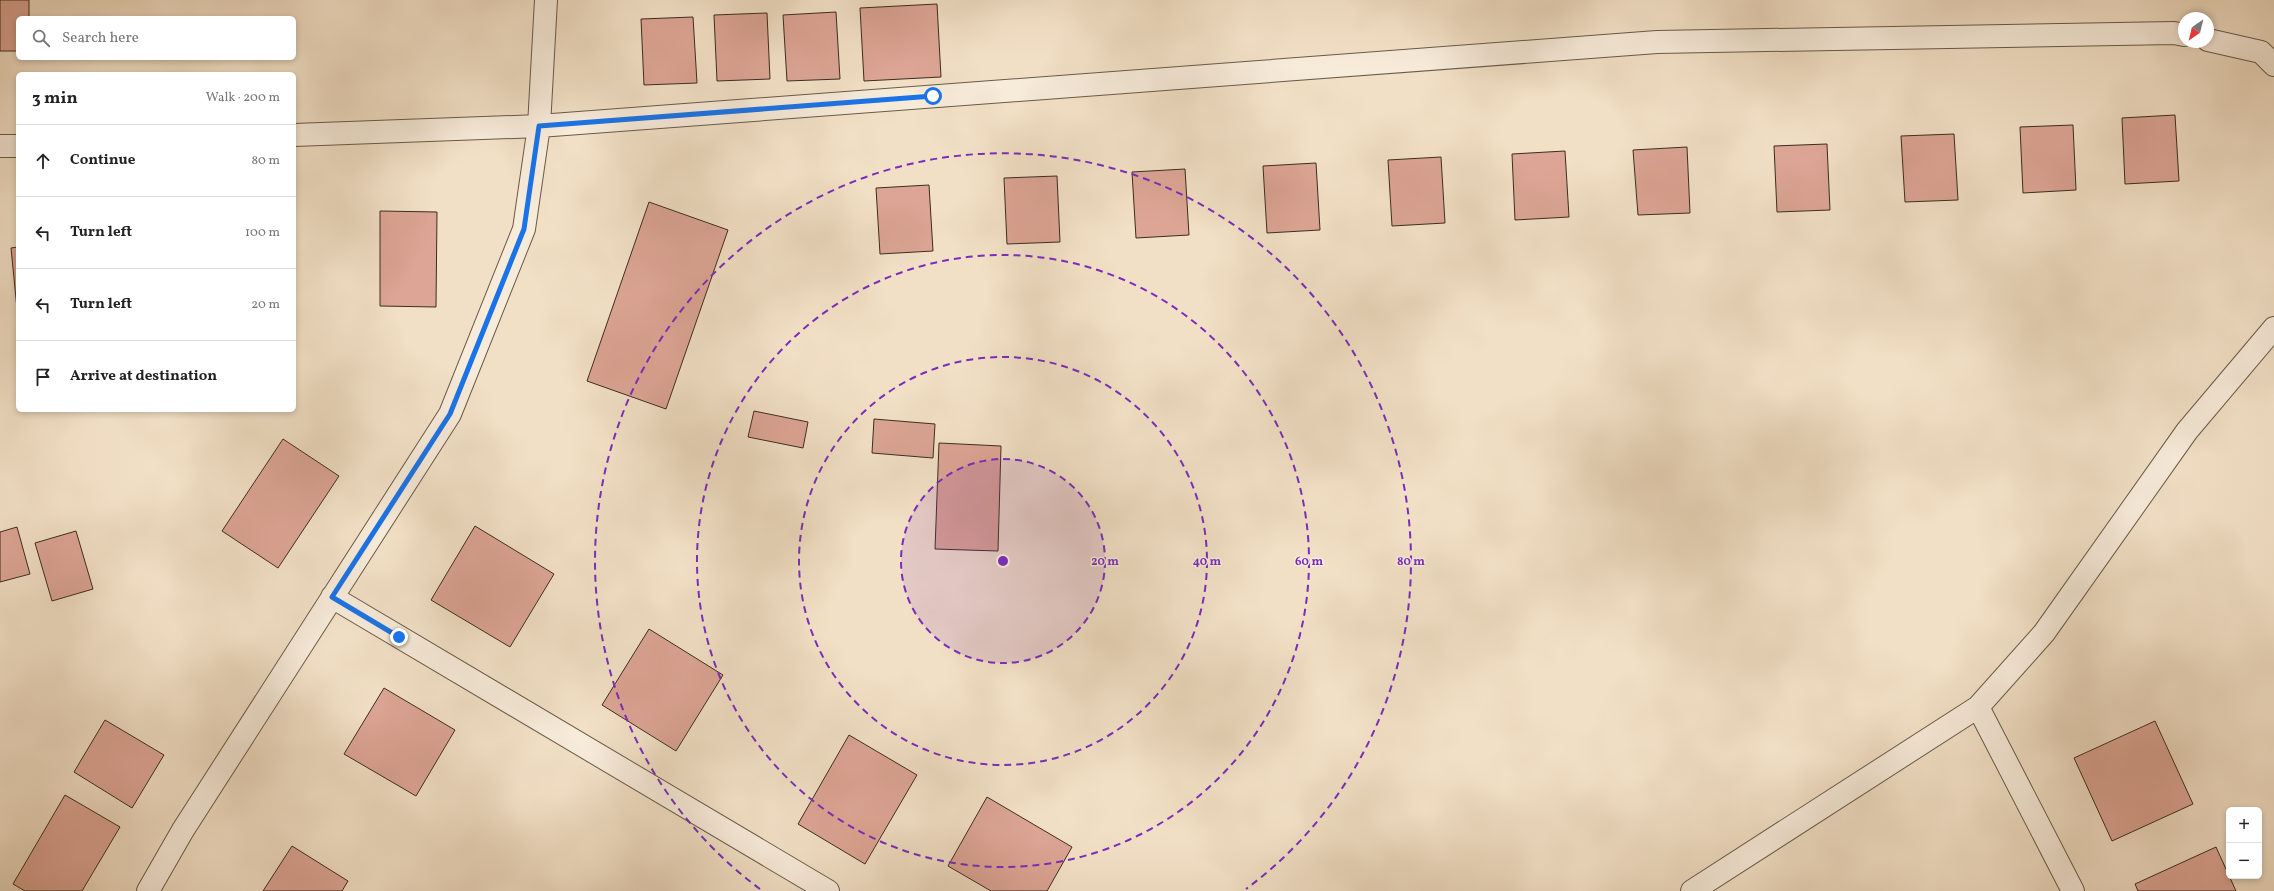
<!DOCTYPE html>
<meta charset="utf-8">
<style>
:root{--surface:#fff;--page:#f2f2f2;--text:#222;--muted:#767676;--line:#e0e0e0}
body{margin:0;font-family:Vollkorn,serif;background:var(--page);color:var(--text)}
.controls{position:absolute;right:12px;bottom:12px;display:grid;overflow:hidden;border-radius:6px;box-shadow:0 2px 6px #0003}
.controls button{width:36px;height:36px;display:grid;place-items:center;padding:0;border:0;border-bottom:1px solid var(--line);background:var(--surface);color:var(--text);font:20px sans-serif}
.compass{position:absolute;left:2178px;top:12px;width:36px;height:36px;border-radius:50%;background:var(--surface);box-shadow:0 2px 6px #0003;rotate:215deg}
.stop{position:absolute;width:12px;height:12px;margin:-9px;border:3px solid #1a73e8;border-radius:50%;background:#fff}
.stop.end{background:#1a73e8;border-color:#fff;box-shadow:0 1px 4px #0008}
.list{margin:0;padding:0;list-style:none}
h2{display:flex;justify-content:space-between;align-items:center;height:52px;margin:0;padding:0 16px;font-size:17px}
h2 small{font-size:13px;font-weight:400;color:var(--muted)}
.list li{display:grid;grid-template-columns:26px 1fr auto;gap:12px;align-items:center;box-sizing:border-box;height:72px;padding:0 16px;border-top:1px solid var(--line)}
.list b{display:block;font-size:15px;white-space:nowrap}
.list em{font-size:13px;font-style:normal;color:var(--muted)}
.icon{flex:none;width:22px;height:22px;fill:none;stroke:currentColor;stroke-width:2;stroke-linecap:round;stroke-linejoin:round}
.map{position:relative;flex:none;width:2274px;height:891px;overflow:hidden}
.search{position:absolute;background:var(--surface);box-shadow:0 2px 6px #0003;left:16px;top:16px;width:280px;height:44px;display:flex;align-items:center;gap:10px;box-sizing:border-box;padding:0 14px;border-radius:6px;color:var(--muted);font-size:15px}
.panel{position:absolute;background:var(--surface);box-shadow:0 2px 6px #0003;left:16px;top:72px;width:280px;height:340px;border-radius:6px}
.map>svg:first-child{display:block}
</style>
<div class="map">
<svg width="2274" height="891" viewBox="0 0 2274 891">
<rect width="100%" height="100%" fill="#f2e0c6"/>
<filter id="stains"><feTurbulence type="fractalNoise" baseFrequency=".005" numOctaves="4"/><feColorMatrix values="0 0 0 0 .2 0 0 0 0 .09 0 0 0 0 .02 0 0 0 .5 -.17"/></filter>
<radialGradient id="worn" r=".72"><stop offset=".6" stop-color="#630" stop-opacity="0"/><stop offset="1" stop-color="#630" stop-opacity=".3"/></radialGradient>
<path fill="#dca595" stroke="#3b2d1f" d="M0,0H29V18H18V51H0Z
M937,4L941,77L864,81L860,8Z
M836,12L840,79L787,81L783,15Z
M767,13L770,79L717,81L714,15Z
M693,17L697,83L644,85L641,19Z
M2175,115L2179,181L2125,184L2122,118Z
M2073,125L2076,190L2023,193L2020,127Z
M1954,134L1958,200L1905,202L1901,136Z
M1827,144L1830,210L1777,212L1774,146Z
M1687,147L1690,213L1638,215L1633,150Z
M1565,151L1569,217L1515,220L1512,154Z
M1441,157L1445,223L1392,226L1388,160Z
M1316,163L1320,230L1267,233L1263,166Z
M1185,169L1189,235L1136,238L1132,172Z
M1057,176L1060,242L1007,244L1004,178Z
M929,185L933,251L880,254L876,188Z
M649,202L728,230L666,409L587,381Z
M380,211L437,212L436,307L380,306Z
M18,247V319L11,248Z
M754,411L808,422L803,448L748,437Z
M874,419L935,424L933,458L872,453Z
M283,439L339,476L278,568L222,531Z
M939,443L1001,446L998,551L935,549Z
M475,526L554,574L510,647L431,600Z
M17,527L30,574L0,582V532Z
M76,531L93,589L52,601L35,543Z
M649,629L723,675L676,751L602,705Z
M384,688L455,730L416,796L344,754Z
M105,720L164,755L132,808L74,772Z
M2155,721L2193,804L2112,841L2074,758Z
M849,735L917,775L865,864L798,824Z
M65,795L120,827L82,891H25L13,884Z
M987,797L1072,847L1047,891H991L948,866Z
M292,846L348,881L342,891H263Z
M2216,847L2236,891H2138L2135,884Z"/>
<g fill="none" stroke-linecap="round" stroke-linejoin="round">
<defs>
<path id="minor" d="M2208,40L2261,52L2274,65
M332,597L828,891
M1978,707L2073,891
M148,891L183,830L450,414L524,229L539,126L1657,42L2174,33L2184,35
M1692,891L1978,707L2044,633L2187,431L2274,328"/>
<path id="tertiary" d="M294,135L539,126L546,0
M0,146H18"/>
</defs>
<use href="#minor" stroke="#695a49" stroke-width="24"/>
<use href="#tertiary" stroke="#695a49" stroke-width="24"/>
<use href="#minor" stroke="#f7ebda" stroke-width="22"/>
<use href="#tertiary" stroke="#f7ebda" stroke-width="22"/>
</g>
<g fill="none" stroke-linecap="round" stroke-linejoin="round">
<path stroke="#1a73e8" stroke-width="5" d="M399,637L332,597L450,414L524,229L539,126L933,96"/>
</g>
<circle cx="1003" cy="561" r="102" fill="#7b2cbf" fill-opacity=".12"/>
<g fill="none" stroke="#7b2cbf" stroke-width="2" stroke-dasharray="7 5">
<circle cx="1003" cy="561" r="102"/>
<circle cx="1003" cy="561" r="204"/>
<circle cx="1003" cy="561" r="306"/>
<path d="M760 889A408 408 0 1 1 1246 889"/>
</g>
<circle cx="1003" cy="561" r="6" fill="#7b2cbf" stroke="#f7ebda" stroke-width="2"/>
<g font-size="12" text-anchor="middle" font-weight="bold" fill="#7b2cbf" stroke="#f7ebda" stroke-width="3" stroke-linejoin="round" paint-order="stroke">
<text x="1105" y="565">20 m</text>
<text x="1207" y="565">40 m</text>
<text x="1309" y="565">60 m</text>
<text x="1411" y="565">80 m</text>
</g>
<rect width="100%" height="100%" filter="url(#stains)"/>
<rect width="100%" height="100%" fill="url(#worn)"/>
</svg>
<div class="controls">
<button>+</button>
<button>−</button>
</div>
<svg class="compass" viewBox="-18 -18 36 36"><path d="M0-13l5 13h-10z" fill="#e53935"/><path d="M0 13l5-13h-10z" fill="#767676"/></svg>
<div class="stop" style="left:933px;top:96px"></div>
<div class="stop end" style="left:399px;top:637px"></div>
<div class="search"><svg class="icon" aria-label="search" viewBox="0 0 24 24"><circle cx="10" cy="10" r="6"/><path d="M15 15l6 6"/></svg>Search here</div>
<section class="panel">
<h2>3 min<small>Walk · 200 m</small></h2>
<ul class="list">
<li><svg class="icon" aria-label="ahead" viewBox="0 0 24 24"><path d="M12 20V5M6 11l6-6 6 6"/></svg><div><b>Continue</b></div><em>80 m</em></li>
<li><svg class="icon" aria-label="left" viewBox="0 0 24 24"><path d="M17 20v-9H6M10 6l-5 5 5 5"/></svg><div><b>Turn left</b></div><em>100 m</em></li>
<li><svg class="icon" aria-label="left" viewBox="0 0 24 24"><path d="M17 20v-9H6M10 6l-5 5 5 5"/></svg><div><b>Turn left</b></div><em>20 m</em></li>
<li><svg class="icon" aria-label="arrive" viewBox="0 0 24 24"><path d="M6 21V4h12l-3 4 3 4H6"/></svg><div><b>Arrive at destination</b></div></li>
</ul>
</section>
</div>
